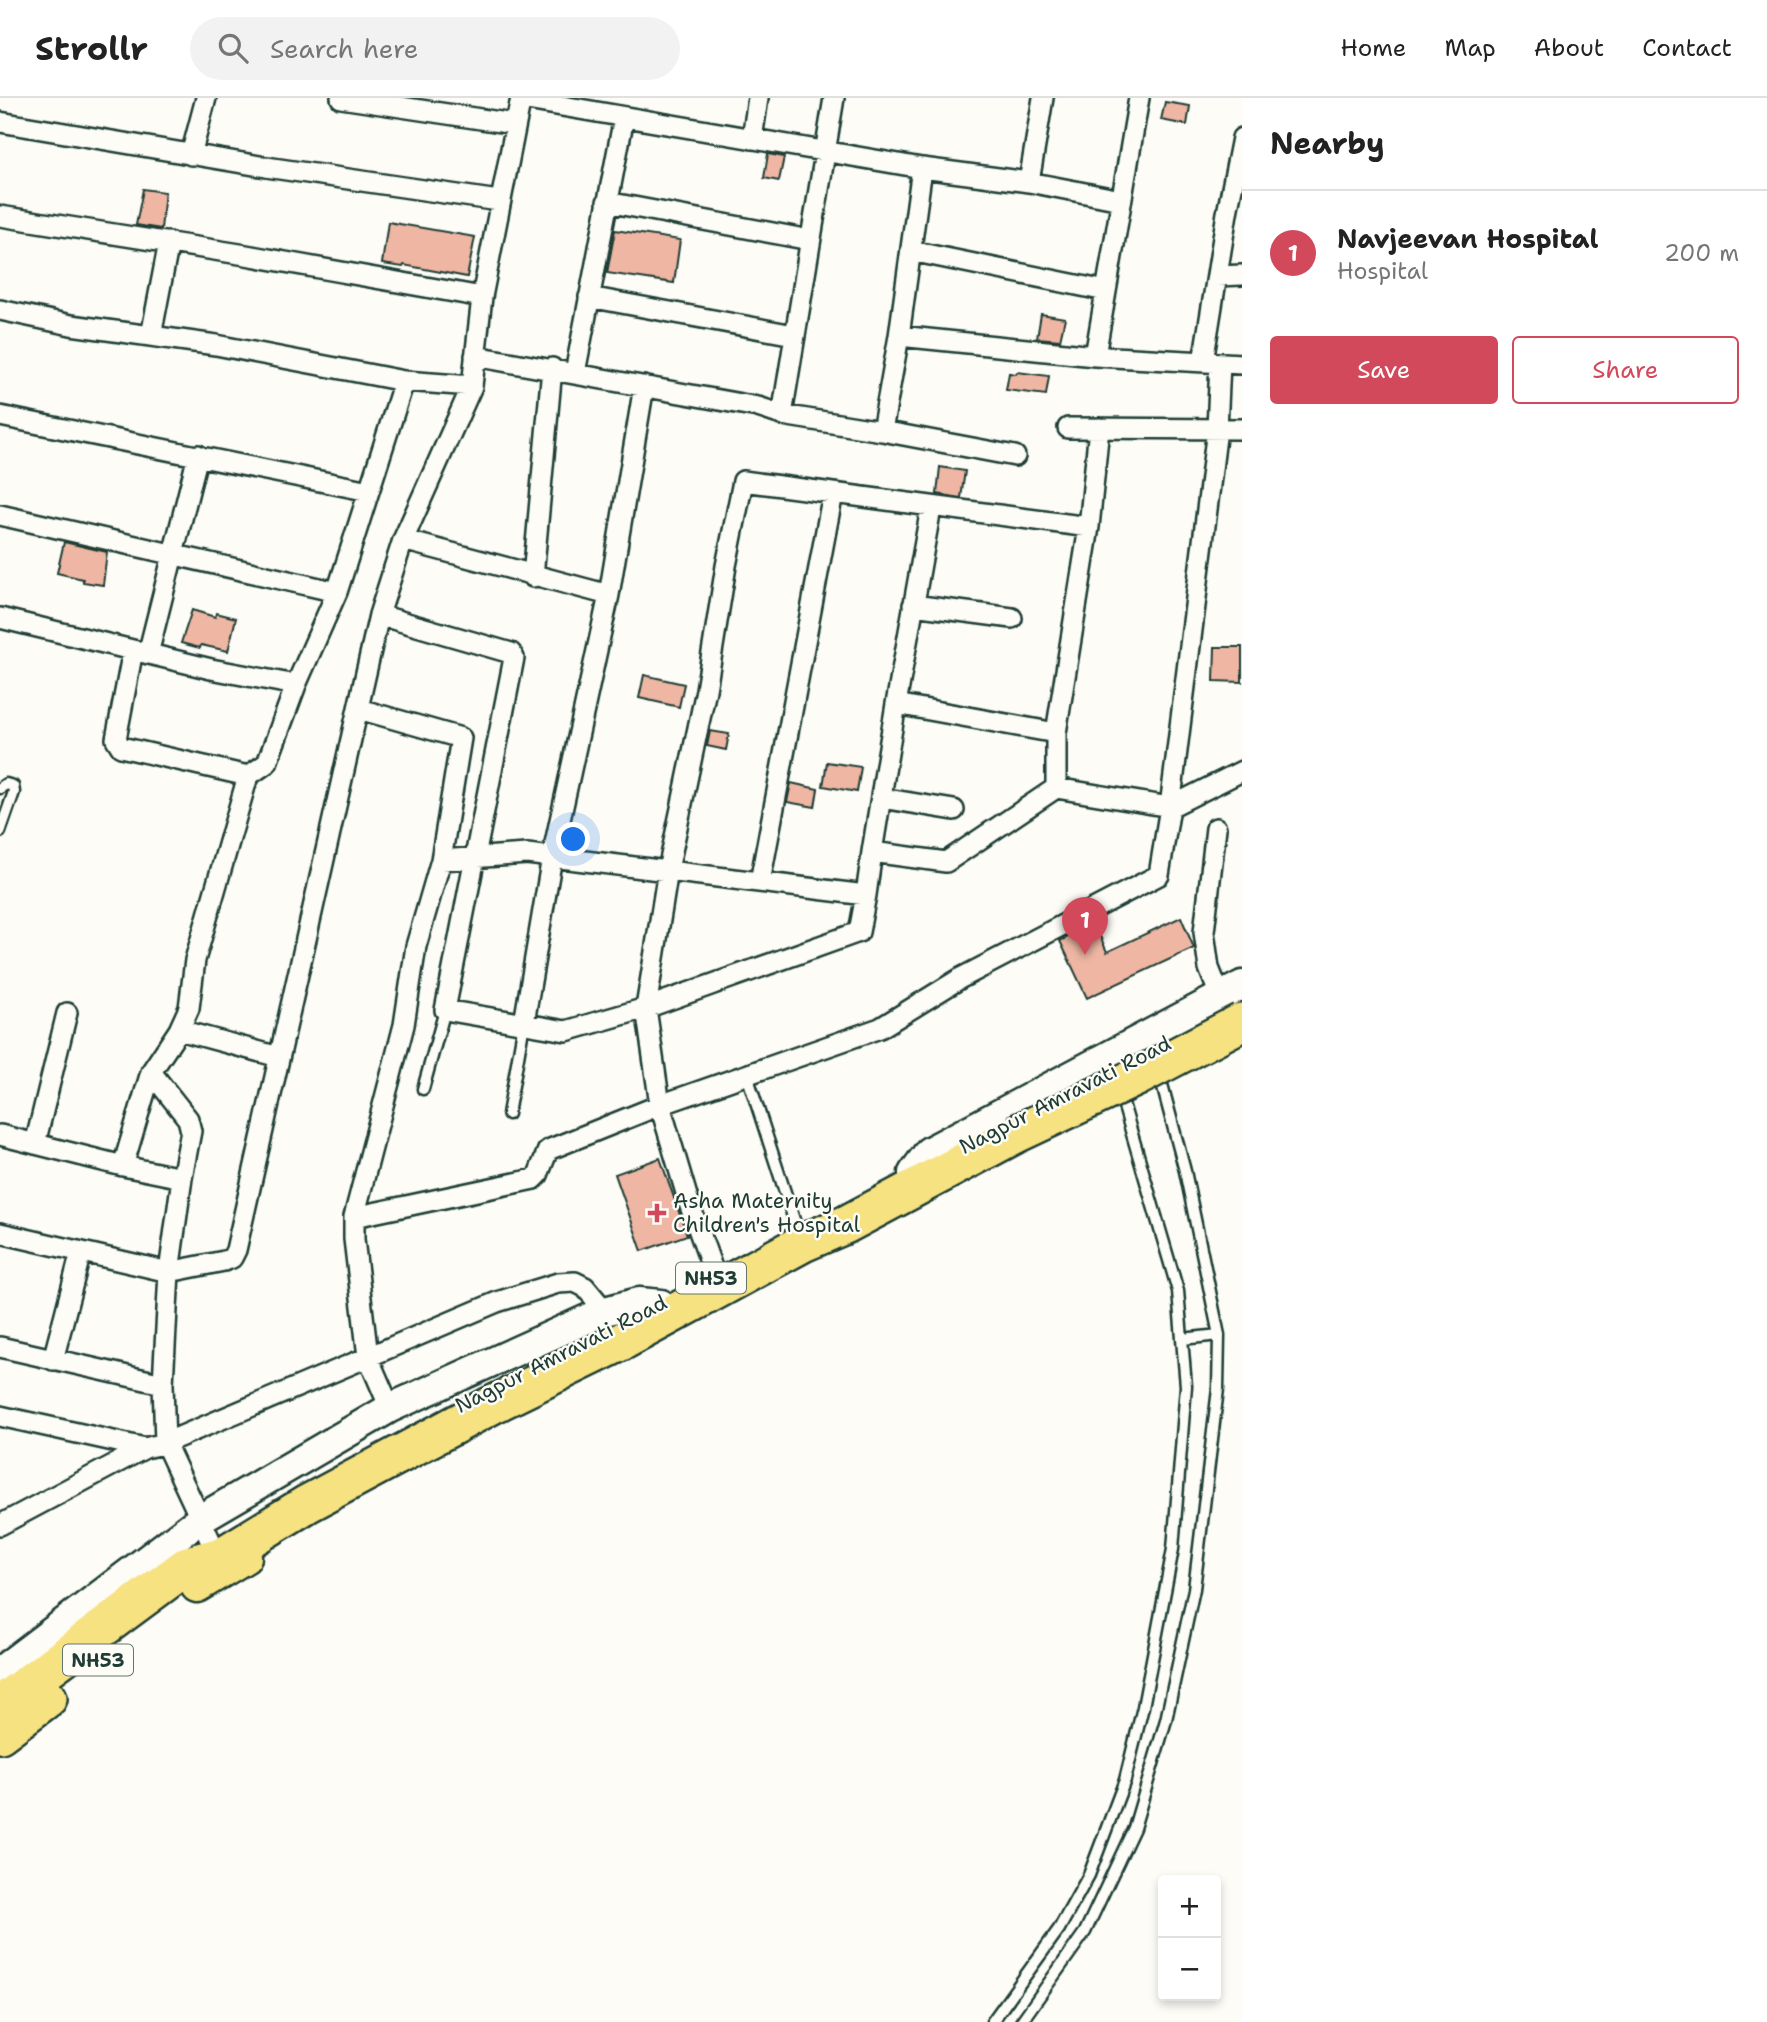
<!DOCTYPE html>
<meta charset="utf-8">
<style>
:root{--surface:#fff;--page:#f2f2f2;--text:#222;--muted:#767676;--line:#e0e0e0;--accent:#d1495b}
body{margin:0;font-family:"Shantell Sans",sans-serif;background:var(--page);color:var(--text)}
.controls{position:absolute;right:21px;bottom:21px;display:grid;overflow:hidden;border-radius:7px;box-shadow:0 4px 10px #0003}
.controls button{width:63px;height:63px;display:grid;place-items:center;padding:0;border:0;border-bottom:2px solid var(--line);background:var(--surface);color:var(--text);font:35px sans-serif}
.you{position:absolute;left:574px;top:742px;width:24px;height:24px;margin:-18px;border:5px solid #fff;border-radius:50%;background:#1a73e8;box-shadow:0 0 0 10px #1a73e833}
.badge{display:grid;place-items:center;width:46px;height:46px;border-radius:50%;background:var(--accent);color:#fff;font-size:23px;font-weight:700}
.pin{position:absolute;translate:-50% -58px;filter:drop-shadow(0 2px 4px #0008)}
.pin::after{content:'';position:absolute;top:37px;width:24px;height:21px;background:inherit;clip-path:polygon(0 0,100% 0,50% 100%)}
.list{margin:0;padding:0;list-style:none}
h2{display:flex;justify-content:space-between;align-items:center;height:91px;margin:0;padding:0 28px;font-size:30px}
h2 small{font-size:23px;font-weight:400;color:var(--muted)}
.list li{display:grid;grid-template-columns:46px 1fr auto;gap:21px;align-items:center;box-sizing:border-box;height:126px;padding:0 28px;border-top:2px solid var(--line)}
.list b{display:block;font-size:26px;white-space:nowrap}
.list p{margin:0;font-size:23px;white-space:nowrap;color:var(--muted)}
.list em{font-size:23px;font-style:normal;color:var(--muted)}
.actions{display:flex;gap:14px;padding:21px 28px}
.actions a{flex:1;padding:16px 0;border:2px solid var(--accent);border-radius:7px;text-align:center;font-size:24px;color:var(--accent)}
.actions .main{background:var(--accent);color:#fff}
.icon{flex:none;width:38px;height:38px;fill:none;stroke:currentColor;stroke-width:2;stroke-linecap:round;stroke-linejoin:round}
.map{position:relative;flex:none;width:1242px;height:1924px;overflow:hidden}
header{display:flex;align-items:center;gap:42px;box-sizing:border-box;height:98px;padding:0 35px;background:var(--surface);border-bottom:2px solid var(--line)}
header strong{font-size:33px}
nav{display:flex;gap:38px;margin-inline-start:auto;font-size:24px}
.search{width:490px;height:63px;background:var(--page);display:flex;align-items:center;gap:18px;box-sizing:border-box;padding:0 24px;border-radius:38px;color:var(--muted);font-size:26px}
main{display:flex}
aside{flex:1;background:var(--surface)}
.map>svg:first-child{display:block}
</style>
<header>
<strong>Strollr</strong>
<div class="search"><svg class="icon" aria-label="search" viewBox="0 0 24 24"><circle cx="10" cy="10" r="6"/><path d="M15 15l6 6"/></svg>Search here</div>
<nav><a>Home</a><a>Map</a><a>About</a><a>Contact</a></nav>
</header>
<main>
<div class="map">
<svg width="1242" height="1924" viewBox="0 0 1242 1924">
<rect width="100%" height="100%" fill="#fdfcf7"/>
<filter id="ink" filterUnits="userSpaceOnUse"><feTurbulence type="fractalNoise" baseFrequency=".0143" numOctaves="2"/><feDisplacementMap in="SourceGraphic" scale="14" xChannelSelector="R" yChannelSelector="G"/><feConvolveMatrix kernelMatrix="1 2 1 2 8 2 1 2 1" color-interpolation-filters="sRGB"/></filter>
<g filter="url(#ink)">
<path fill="#eeb6a3" stroke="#1f3d34" stroke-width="2" d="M1165,4L1190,8L1187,27L1161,22Z
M768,56L784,59L779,83L764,80Z
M143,91L165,94L161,131L136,127Z
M388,124L475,139L467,179L404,167L403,169L382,166Z
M615,132L680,142L674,185L607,175Z
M1041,216L1065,220L1060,242L1037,240Z
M1017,274L1049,278L1046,297L1006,292L1009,275L1016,276Z
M940,369L965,373L961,400L937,396Z
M64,444L107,454L103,487L83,484V481L57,475Z
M192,512L215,519L216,515L236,520L228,553L201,547L200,550L181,545Z
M1215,549H1242V584L1214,583Z
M644,577L684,586L679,609L639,600Z
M710,633L729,636L726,652L707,648Z
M827,664L861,669L857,694L823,688Z
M791,685L818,691L815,709L787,704Z
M1181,819L1194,850L1087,900L1060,843L1094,825L1107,854Z
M660,1060L687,1137L642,1153L615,1076Z"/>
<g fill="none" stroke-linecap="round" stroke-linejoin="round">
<defs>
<path id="lane" d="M0,690L6,686L13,688L14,694L0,734
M747,977L797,1131
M423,991L445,912
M508,1016L524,925
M1182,1241L1219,1237
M992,1924L1059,1831L1089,1777L1125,1682L1143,1609L1173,1451L1186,1288L1178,1193L1120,995
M1021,1924L1085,1834L1134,1730L1166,1622L1194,1491L1218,1291L1219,1237L1185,1073L1159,975"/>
<path id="street" d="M341,0L514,26
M1139,0L1095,258L1242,266
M521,1L922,70
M0,24L266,69L499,103
M752,41L758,0
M191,57L206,0
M1029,84L1043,0
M607,104L810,142
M0,118L246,157L482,199
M911,153L1106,193
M1217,178L1242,177
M589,199L794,237
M0,212L71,227L216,247L404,283L472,288
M151,238L169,144
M475,258L758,309L782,317L882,333L1015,358
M1095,258L899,238L922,70L1029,84L1121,102
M1203,264L1227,115L1242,40
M575,275L624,19
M782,317L834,0
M0,318L369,393
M1068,330L1242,331
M882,333L899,238
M931,410L896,606L1056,635L1089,429
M0,417L337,494
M403,442L609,497L552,759L524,925
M533,479L552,270
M609,497L644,288
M913,507L1012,520
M379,517L511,555L514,560L445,912L566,933L646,910L668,772L706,592L726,468L743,383L1089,429L1099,330
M0,520L211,571L296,587
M133,552L116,641L121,649L248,678
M148,556L198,357
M359,611L461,640L441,762L416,848L404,927L354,1119V1141L368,1259L497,1204L558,1185L575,1184L585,1189L605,1213
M1056,635V690
M881,700L954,712
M1216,730L1204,834L1209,870L1220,898
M872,754L896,606
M441,762L527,756L866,797L872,754L946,764L1056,690L1170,709L1242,673
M760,784L833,395
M179,932L279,959
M151,974L188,1021L191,1033L182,1080
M0,1037L123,1068L182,1080L169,1174L0,1135
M35,1046L67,915
M123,1068L151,974L179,932L189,910L195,862L248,678L267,665L296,587L337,494L404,283
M354,1119L534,1081L538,1077L548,1052L660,1007L646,910L859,834L866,797
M715,1178L689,1105L660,1007L880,930L961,880L1159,777L1170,709L1217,331L1220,265
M0,1249L163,1286
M53,1262L81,1154
M0,1318L145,1350
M0,1427L145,1350L165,1345L368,1259L390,1310
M213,1448L165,1345L163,1286L169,1174L224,1163L232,1160L236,1152L379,517L403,442L472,288L482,199L521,0"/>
<path id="secondary" d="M913,1075L929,1053L1242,887
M0,1573L200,1421L390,1310L605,1213L639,1204L661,1206"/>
<path id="primary" d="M197,1488L245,1459"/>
<path id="highway" d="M0,1606L188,1467L222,1458L307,1406L492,1307L619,1245L803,1145L847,1126L1016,1036
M0,1636L48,1600"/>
</defs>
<use href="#lane" stroke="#1f3d34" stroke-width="15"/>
<use href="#street" stroke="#1f3d34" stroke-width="24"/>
<use href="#secondary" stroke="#1f3d34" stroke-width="33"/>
<use href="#primary" stroke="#1f3d34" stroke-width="37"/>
<use href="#highway" stroke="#1f3d34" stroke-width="42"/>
<use href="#lane" stroke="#fdfcf7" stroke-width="10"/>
<use href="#street" stroke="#fdfcf7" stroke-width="19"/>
<use href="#secondary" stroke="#fdfcf7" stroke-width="28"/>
<use href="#primary" stroke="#f7e281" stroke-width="32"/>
<use href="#highway" stroke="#f7e281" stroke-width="37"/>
<defs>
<path id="highway-bridge" d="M1016,1036L1137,979L1242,924"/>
</defs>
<use href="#highway-bridge" stroke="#1f3d34" stroke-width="42" stroke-linecap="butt"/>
<use href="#highway-bridge" stroke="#f7e281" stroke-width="37"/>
</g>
</g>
<path fill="#d1495b" stroke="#fdfcf7" stroke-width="2.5" d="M653.5 1104.5h7v7h7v7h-7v7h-7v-7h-7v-7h7z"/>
<g text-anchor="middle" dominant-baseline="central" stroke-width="5" stroke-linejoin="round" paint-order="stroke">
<g fill="#fdfcf7" stroke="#62766e" stroke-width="2">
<rect x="676" y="1164.5" width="70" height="31" rx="5"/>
<rect x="63" y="1546.5" width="70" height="31" rx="5"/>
</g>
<g font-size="19" font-weight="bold" fill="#1f3d34">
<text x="711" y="1180">NH53</text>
<text x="98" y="1562">NH53</text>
</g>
<g font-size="21" fill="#1f3d34" stroke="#fdfcf7">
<text transform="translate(1065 997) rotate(-27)">Nagpur Amravati Road</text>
<text transform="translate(561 1256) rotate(-27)">Nagpur Amravati Road</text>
</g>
<g font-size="21" fill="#1f3d34" stroke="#fdfcf7" text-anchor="start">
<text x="673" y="1103">Asha Maternity<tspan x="673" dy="24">Children's Hospital</tspan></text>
</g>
</g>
</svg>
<div class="controls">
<button>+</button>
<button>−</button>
</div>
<div class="you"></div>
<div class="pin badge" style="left:1085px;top:857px">1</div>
</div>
<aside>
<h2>Nearby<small></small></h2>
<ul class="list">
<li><span class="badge">1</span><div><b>Navjeevan Hospital</b><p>Hospital</p></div><em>200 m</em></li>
</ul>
<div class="actions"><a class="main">Save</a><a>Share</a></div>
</aside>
</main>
